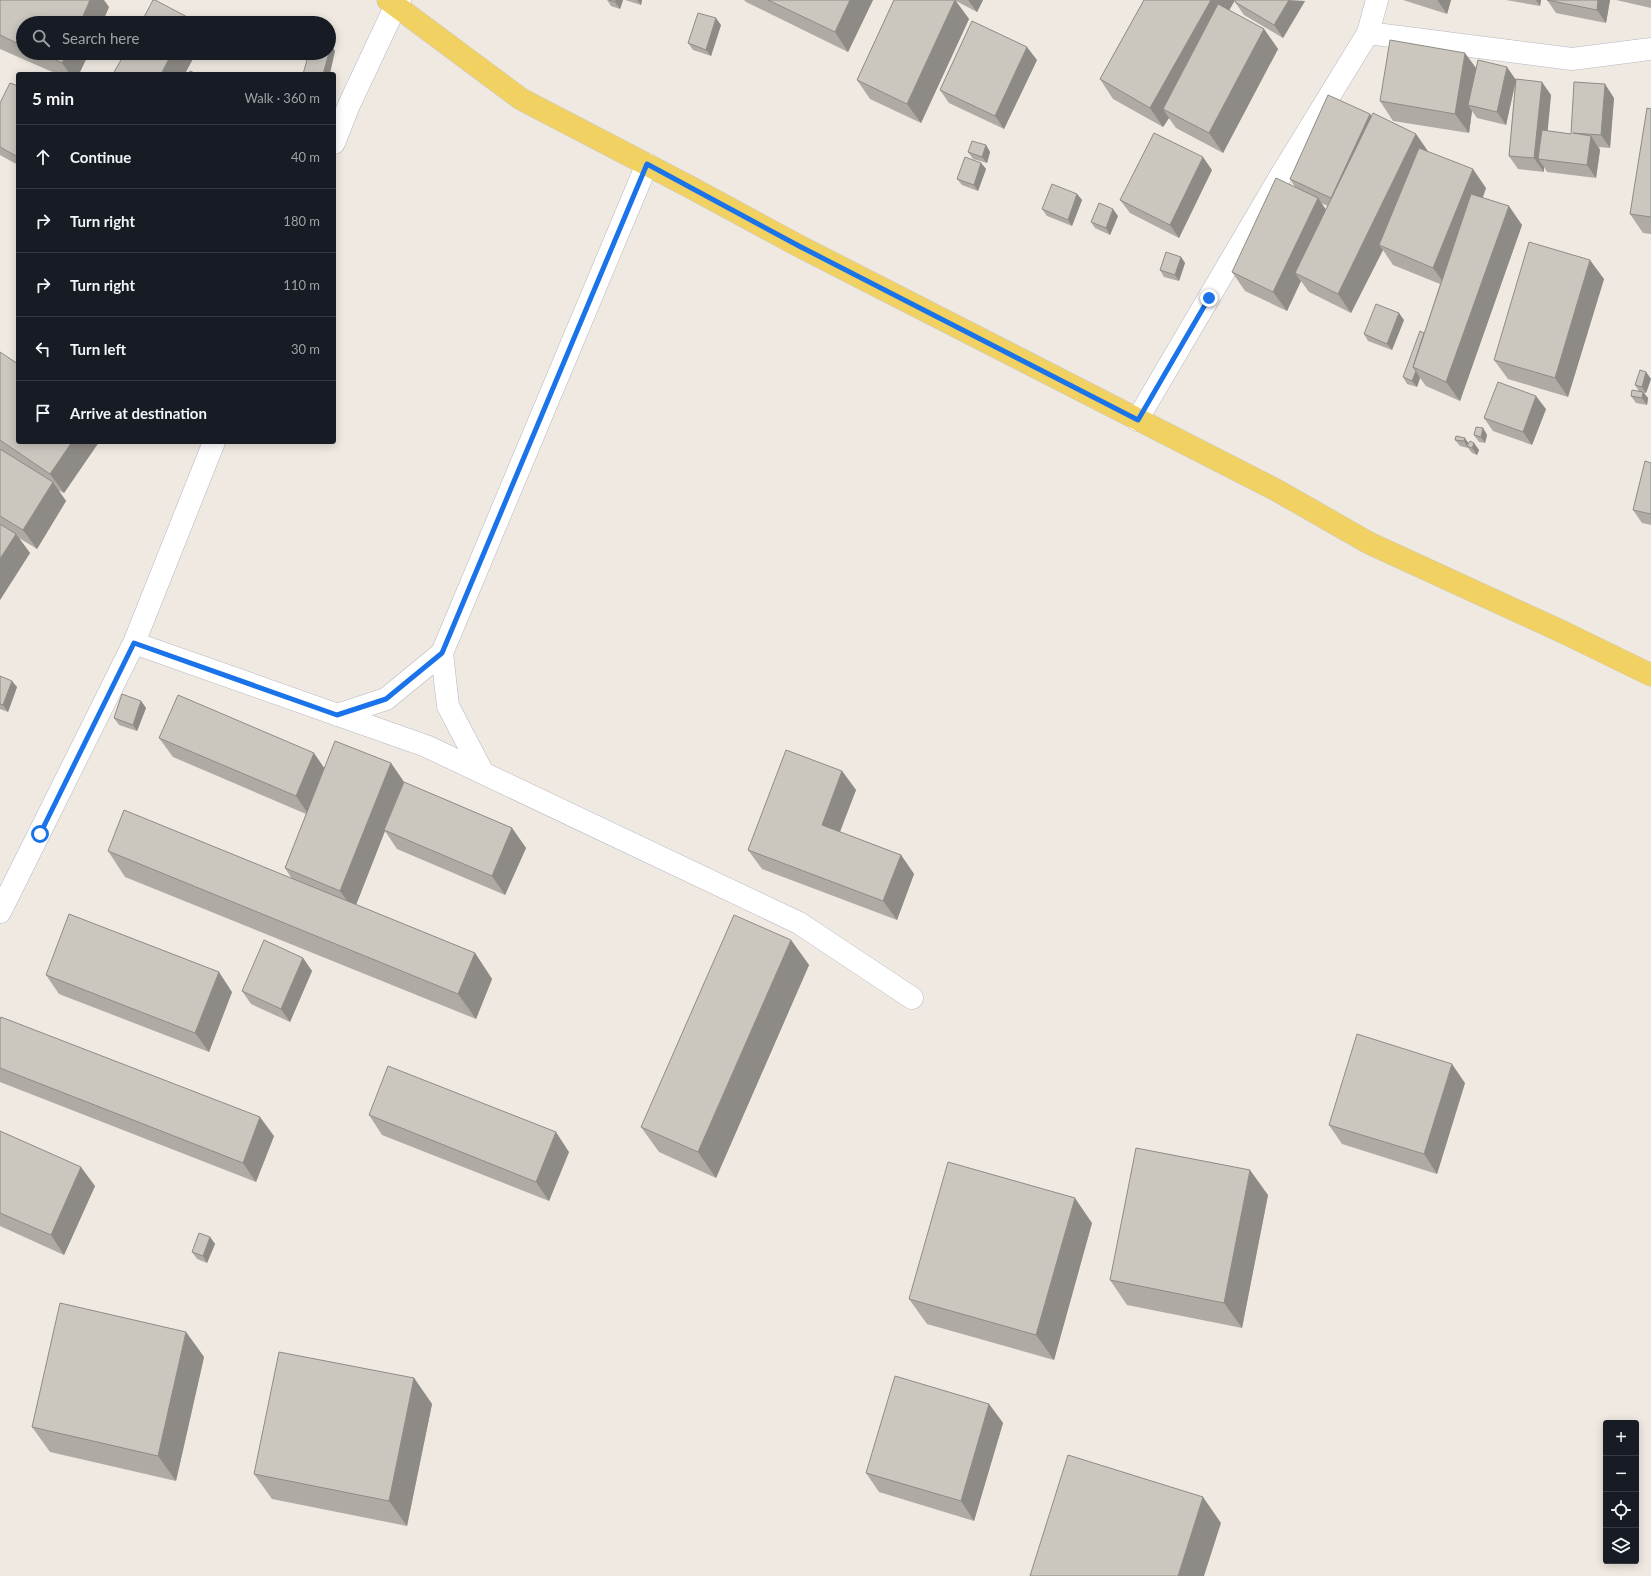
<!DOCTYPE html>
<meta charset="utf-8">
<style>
:root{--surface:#171b24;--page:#20242c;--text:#f1f3f6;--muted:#9ea1a6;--line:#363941}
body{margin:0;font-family:Lato,sans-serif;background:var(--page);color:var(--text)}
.controls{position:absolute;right:12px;bottom:12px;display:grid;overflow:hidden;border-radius:4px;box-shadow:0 2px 10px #0003}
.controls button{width:36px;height:36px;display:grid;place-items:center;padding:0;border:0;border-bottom:1px solid var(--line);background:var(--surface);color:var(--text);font:20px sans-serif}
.stop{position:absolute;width:12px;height:12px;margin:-9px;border:3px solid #1a73e8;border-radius:50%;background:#fff}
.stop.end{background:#1a73e8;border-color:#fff;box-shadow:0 1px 4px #0008}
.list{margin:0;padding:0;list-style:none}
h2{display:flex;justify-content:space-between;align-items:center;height:52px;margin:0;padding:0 16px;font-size:17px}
h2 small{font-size:13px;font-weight:400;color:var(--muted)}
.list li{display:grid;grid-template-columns:26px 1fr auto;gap:12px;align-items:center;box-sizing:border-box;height:64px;padding:0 16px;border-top:1px solid var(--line)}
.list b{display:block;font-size:15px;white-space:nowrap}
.list em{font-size:13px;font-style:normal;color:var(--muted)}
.icon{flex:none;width:22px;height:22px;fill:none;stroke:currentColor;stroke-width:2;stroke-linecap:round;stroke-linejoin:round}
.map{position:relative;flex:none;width:1651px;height:1576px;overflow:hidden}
.search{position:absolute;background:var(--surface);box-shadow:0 2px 10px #0003;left:16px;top:16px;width:320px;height:44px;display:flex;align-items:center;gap:10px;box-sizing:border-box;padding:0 14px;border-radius:22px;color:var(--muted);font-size:15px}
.panel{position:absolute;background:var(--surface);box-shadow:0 2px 10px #0003;left:16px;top:72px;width:320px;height:372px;border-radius:4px}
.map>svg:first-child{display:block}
</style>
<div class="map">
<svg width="1651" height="1576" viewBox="0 0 1651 1576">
<rect width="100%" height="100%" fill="#efe9e1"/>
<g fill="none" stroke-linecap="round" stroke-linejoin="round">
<defs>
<path id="minor" d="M1368,33L1572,59L1651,49
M334,143L349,105L396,5L400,0
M1137,420L1281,175L1368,33L1377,0
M134,643L426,746L799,923L912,998
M337,715L386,699L442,653
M483,773L448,706L442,653L647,164
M0,912L134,643L214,442"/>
<path id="major" d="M388,0L521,99L690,187L799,246L1278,491L1369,543L1565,633L1651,675"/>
</defs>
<use href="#minor" stroke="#b4b7c1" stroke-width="23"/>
<use href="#major" stroke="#c9c9c9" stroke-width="23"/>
<use href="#minor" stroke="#fff" stroke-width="22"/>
<use href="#major" stroke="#f2d163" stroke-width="22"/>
</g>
<path fill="#afaba4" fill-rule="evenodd" d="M0,0L109,7L102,23H23V53H89L79,74H57L0,49Z
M607,0H623L620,9L611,6Z
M625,0H642L641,5Z
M744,0H873L848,52L746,2Z
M894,0H983L977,12L956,1L969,19L921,123L870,99L857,80Z
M1144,0H1235L1229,10L1264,29L1278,49L1223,153L1176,128L1169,118L1163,127L1113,99L1100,79Z
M1403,0H1451L1447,14Z
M1506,0H1541L1540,6Z
M1547,0H1610L1606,23L1556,13Z
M1616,0H1651V8Z
M1305,1L1283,38L1244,15L1235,2Z
M721,25L711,56L693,50L688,43Z
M1037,60L1004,129L949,103L940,90Z
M1476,69L1516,79L1551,95L1547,131L1571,134L1614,98L1610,148L1599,147L1600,150L1596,178L1547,172L1544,167V172L1518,169L1509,156L1515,85L1506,125L1477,118L1472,111L1469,133L1393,121L1380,101Z
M18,86V165L0,155V103Z
M1651,109V234L1643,233L1630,214Z
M1372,117L1416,134L1427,151L1486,188L1483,198L1522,225L1460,401L1426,386L1420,378L1417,387L1407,384L1403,377L1424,333L1440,284L1393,265L1383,250L1351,313L1309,292L1301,281L1287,311L1245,291L1232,272L1295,187L1290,179ZM1321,203L1328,206L1326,210Z
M986,145L990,152L987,163L973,159L968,152Z
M981,163L986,169L978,191L962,185L957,179Z
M1212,170L1179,238L1130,213L1120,200Z
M1077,194L1082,200L1072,226L1047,216L1042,209Z
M1118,216L1110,235L1095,228L1091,222Z
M1181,257L1185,263L1179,281L1164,277L1160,270Z
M1604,279L1568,397L1508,379L1494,360Z
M1404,320L1392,350L1368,341L1364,334Z
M0,352L18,442H99L64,493L58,490L66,501L37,549L19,538L30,553L0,600Z
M1646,372L1651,379L1646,393H1644L1648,398L1647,405L1636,403L1631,396L1639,391L1635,385Z
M1546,409L1532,445L1493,431L1484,418Z
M1483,428L1487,435L1485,443L1479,442L1474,435Z
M1456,436L1469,443H1474L1479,450L1477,455L1472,453L1468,448L1460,446L1455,440Z
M1651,463V525L1642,523L1633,510Z
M0,676L17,687L8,712L0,709Z
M141,701L146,708L137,731L119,725L114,718Z
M159,738L325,768L391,763L404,782L512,828L526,848L505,895L397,849L385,831L356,905L475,953L492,979L476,1019L125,877L108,851L292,879L285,868L306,814L173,757Z
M842,771L856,790L840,832L901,855L914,874L897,920L762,869L748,850Z
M791,940L809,965L716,1178L659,1152L641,1127Z
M303,958L312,971L290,1022L251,1004L242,991Z
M46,975L232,992L209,1052L59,994Z
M0,1020L274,1136L256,1182L0,1082Z
M1465,1083L1437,1174L1342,1144L1329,1125Z
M369,1115L569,1152L549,1201L382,1135Z
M0,1131L95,1186L64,1255L0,1226Z
M1268,1195L1242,1328L1127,1305L1110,1280Z
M1092,1223L1054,1360L927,1324L909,1299Z
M210,1237L215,1244L207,1263L197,1259L192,1252Z
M186,1332L204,1357L176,1481L50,1452L32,1427Z
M414,1378L432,1404L407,1526L272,1499L254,1474Z
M989,1404L1003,1423L974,1521L879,1492L866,1473Z"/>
<path fill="#8e8b86" d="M90,0H104L109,7L102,23H80Z
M616,0H623L620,9L615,2Z
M637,0H642L641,5Z
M850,0H873L848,52L835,32Z
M955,0L969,19L921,123L907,104Z
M968,0H983L977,12Z
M1211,0H1235L1171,113L1163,109L1169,118L1163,127L1150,108Z
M1289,0L1305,1L1283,38L1274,25Z
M1438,0H1451L1447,14L1438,1Z
M1536,0H1541L1540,6Z
M1598,0H1610L1606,23L1597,10Z
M716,18L721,25L711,56L706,50Z
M191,19L193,23H188Z
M1264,29L1278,49L1223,153L1209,133Z
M331,44L335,51L330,74H323Z
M1027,47L1037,60L1004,129L995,116Z
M67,53H89L79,74H70L62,63Z
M172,53H196L185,74H161Z
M1465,53L1479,72L1468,105L1472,111L1469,133L1455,114Z
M1507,67L1516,80L1506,125L1497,112Z
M1542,82L1551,95L1545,160L1538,159L1544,167V172L1534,158Z
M1605,84L1614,98L1610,148L1601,135Z
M1370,114L1379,127L1331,198Z
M1416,134L1430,154L1379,245L1383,250L1351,313L1338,294Z
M1591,136L1600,150L1596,178L1587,165Z
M986,145L990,152L987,163L982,157Z
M1203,157L1212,170L1179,238L1170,225Z
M981,163L986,169L978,191L974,185Z
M1473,169L1486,188L1447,287L1433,268Z
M1077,194L1082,200L1072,226L1068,220Z
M1318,198L1331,217L1295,273L1301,281L1287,311L1273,292Z
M1509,206L1522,225L1460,401L1446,382Z
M1113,209L1118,216L1110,235L1106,228Z
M1181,257L1185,263L1179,281L1175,275Z
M1590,260L1604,279L1568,397L1555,378Z
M1399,313L1404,320L1392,350L1387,344Z
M1416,371L1420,378L1417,387L1412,381Z
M1646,372L1651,379L1646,393L1642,387Z
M1643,392L1648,398L1647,405L1642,398Z
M1536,396L1546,409L1532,445L1523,432Z
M1483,428L1487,435L1485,443L1481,437Z
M1465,438L1469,444L1467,446L1464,441Z
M72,442H99L64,493L50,474Z
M1474,443L1479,450L1477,455L1472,448Z
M53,482L66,501L37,549L23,530Z
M16,534L30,553L0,600V559Z
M12,681L17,687L8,712L3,705Z
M141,701L146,708L137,731L133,725Z
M314,753L327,772L309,815L296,796Z
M391,763L404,782L384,830L385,831L354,910L340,891Z
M842,771L856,790L835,844L822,825Z
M512,828L526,848L505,895L492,876Z
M901,855L914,874L897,920L883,901Z
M791,940L809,965L716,1178L698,1152Z
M475,953L492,979L476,1019L458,994Z
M303,958L312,971L290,1022L281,1009Z
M219,972L232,992L209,1052L195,1033Z
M1452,1064L1465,1083L1437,1174L1424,1154Z
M260,1117L274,1136L256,1182L243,1163Z
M556,1132L569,1152L549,1201L536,1182Z
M81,1167L95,1186L64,1255L51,1235Z
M1250,1170L1268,1195L1242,1328L1224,1303Z
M1075,1198L1092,1223L1054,1360L1036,1335Z
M210,1237L215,1244L207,1263L203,1256Z
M186,1332L204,1357L176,1481L158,1456Z
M414,1378L432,1404L407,1526L389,1501Z
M989,1404L1003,1423L974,1521L961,1501Z
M1203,1497L1221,1523L1204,1576H1178Z"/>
<path fill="#cbc7bf" stroke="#8e8b86" d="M0,0H90L80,23H23V46L0,35Z
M153,0H155L191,19L188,23H141Z
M609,0H616L615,2Z
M768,0H850L835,32Z
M894,0H955L907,104L857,80Z
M1144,0H1211L1150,108L1100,79Z
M1236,0H1289L1274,25L1235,2Z
M1547,0H1598L1597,10Z
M1218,4L1264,29L1209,133L1163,109Z
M698,13L716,18L706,50L688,43Z
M972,21L1027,47L995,116L940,90Z
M1390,40L1465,53L1455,114L1380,101Z
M329,44H331L329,52Z
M40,53H67L62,63Z
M125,53H172L161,74H113Z
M309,53H329L323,74H303Z
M1478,60L1507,67L1497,112L1468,105Z
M190,71L197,74H189Z
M1516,79L1542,82L1534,158L1509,156Z
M1574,82L1605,84L1601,135L1573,133L1591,136L1587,165L1538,159L1542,130L1571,134Z
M10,83L18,86V157L0,147V103Z
M1328,95L1370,114L1331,198L1290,179Z
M1647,108L1651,109V217L1630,214Z
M1373,113L1416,134L1338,294L1295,273Z
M1154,133L1203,157L1170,225L1120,200Z
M972,141L986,145L982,157L968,152Z
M1419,148L1473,169L1433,268L1379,245Z
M965,157L981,163L974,185L957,179Z
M1276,178L1318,198L1273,292L1232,272Z
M1052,184L1077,194L1068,220L1042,209Z
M1471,194L1509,206L1446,382L1413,367Z
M1099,203L1113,209L1106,228L1091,222Z
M1529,242L1590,260L1555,378L1494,360Z
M1166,252L1181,257L1175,275L1160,270Z
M1376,304L1399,313L1387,344L1364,334Z
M1420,331L1424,333L1413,367L1416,371L1412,381L1403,377Z
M0,352L18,364V442H72L50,474L0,440Z
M1640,370L1646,372L1642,387L1635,385Z
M1498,382L1536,396L1523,432L1484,418Z
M1632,390L1643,392L1642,398L1631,396Z
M1476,427L1483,428L1481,437L1474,435Z
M1456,436L1465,438L1464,441L1455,440Z
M1470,441L1474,443L1472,448L1467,446Z
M0,449L53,482L23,530L0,516Z
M1645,461L1651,463V514L1633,510Z
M0,524L16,534L0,559Z
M0,676L12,681L3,705L0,704Z
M122,694L141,701L133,725L114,718Z
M178,695L314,753L296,796L159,738Z
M335,741L391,763L340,891L285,868Z
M786,750L842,771L822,825L901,855L883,901L748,850Z
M404,782L512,828L492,876L384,830Z
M124,810L475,953L458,994L108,851Z
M69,914L219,972L195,1033L46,975Z
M734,915L791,940L698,1152L641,1127Z
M264,940L303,958L281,1009L242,991Z
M1,1017L260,1117L243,1163L0,1068V1020Z
M1357,1034L1452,1064L1424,1154L1329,1125Z
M388,1066L556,1132L536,1182L369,1115Z
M0,1131L81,1167L51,1235L0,1213Z
M1136,1148L1250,1170L1224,1303L1110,1280Z
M948,1162L1075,1198L1036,1335L909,1299Z
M199,1233L210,1237L203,1256L192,1252Z
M60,1303L186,1332L158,1456L32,1427Z
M279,1352L414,1378L389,1501L254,1474Z
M895,1376L989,1404L961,1501L866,1473Z
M1068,1455L1203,1497L1178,1576H1030Z"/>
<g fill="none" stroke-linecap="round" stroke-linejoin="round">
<path stroke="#1a73e8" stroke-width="5" d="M40,834L134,643L337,715L386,699L442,653L647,164L799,246L1138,420L1209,298"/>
</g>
</svg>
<div class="controls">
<button>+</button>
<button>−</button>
<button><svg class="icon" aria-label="locate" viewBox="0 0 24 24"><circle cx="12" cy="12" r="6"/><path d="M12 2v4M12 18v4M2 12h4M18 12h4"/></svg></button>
<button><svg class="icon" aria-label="layers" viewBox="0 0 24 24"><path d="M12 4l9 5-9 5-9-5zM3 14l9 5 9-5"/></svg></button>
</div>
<div class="stop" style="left:40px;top:834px"></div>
<div class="stop end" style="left:1209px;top:298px"></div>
<div class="search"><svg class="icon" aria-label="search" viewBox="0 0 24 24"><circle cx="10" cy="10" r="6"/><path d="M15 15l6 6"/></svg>Search here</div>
<section class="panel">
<h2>5 min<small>Walk · 360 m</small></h2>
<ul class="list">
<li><svg class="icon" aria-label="ahead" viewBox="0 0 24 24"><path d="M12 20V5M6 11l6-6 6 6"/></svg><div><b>Continue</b></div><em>40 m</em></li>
<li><svg class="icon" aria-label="right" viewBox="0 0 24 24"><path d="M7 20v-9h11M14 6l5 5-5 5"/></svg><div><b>Turn right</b></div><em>180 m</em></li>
<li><svg class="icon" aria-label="right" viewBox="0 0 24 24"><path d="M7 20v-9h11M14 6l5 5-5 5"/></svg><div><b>Turn right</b></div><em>110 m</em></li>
<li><svg class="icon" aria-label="left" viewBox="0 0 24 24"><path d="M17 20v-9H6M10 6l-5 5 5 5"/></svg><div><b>Turn left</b></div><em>30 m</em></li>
<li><svg class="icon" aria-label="arrive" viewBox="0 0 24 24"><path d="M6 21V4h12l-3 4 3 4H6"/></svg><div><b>Arrive at destination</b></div></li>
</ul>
</section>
</div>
